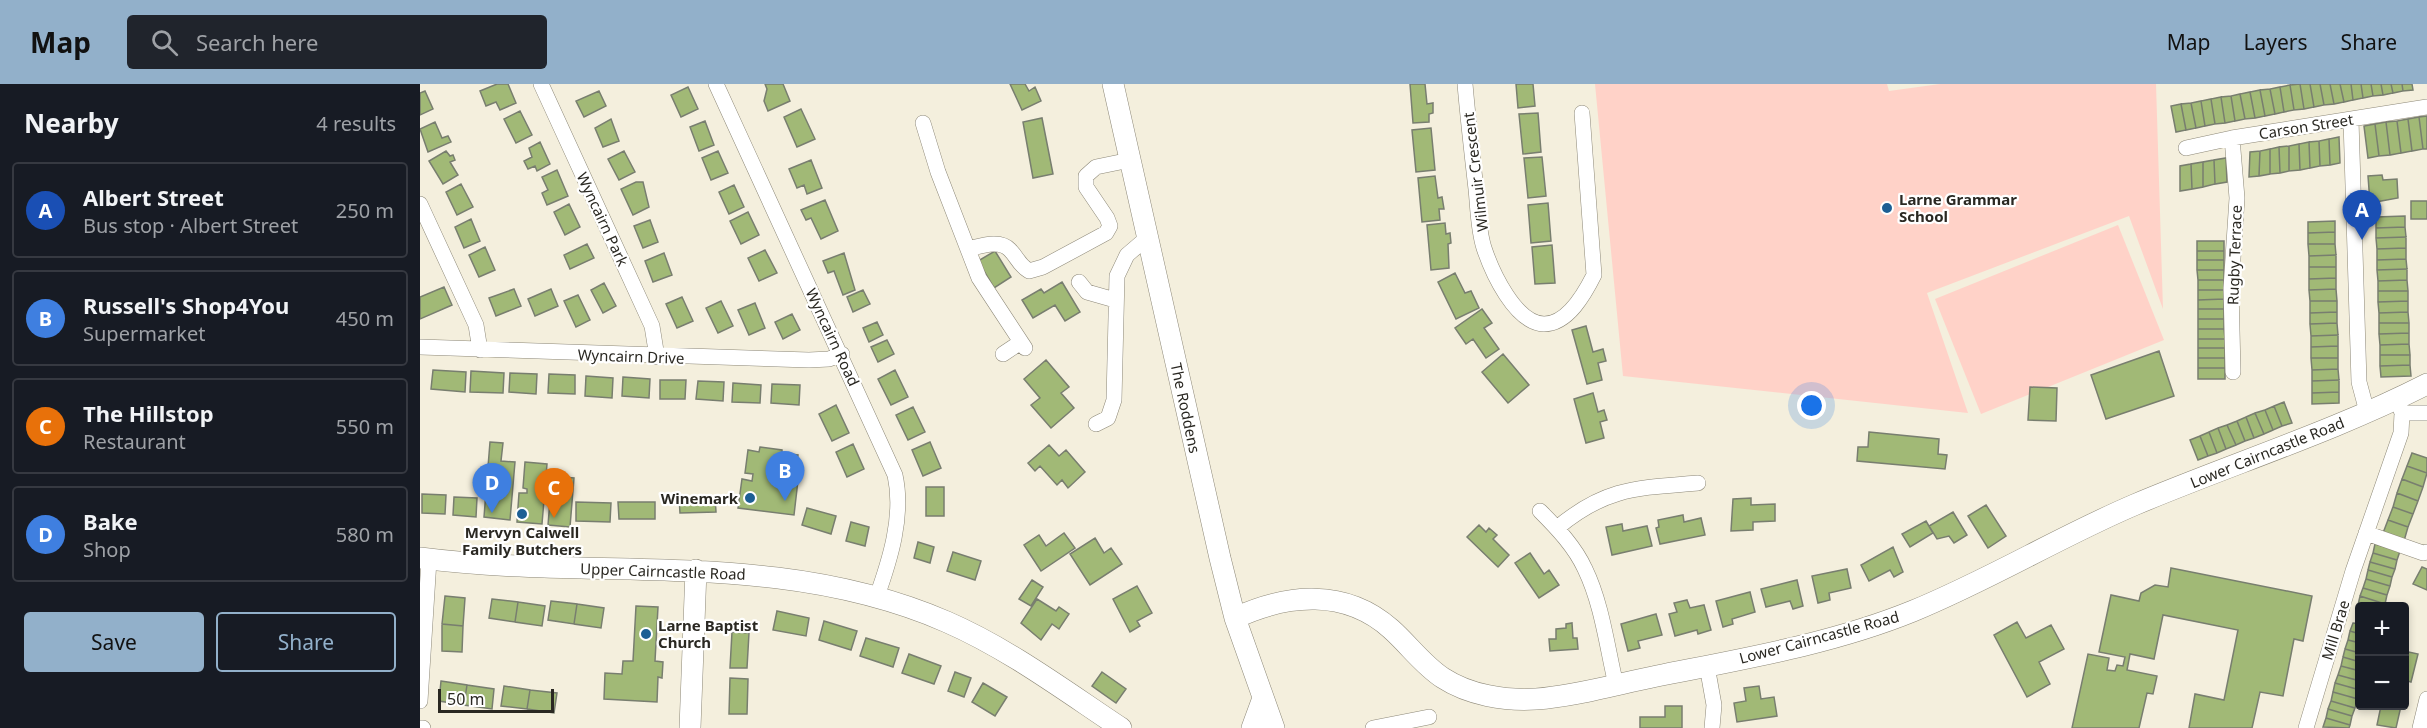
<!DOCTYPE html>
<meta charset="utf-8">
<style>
:root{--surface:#171b24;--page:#20242c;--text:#f1f3f6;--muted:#9ea1a6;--line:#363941;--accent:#92b0ca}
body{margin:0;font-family:"Noto Sans",sans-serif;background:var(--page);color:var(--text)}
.controls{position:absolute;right:18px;bottom:18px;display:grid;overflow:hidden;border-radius:6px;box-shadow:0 3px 9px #0003}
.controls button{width:54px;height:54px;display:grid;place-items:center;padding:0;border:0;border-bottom:2px solid var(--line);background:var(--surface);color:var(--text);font:30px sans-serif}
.scale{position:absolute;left:18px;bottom:15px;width:116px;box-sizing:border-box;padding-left:6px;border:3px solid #2a2822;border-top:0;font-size:16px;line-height:21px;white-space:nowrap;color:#2a2822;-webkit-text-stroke:4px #fff;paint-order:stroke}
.you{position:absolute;left:1392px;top:322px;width:21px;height:21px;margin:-15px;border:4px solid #fff;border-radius:50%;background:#1a73e8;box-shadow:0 0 0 9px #1a73e833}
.badge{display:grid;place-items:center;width:39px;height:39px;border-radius:50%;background:var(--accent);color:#fff;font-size:20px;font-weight:700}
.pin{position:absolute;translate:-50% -50px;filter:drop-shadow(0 2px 3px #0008)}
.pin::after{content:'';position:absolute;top:32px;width:21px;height:18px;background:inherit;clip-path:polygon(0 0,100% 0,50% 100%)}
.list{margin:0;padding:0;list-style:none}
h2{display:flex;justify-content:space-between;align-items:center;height:78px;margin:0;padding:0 24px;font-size:26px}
h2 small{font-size:20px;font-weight:400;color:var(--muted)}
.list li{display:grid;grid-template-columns:39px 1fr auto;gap:18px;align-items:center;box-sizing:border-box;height:96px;margin:0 12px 12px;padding:0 12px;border:2px solid var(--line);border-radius:6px}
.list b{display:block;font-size:22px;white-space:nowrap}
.list p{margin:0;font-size:20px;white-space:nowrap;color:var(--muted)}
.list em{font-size:20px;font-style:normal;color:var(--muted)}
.actions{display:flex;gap:12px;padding:18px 24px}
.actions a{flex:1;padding:14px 0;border:2px solid var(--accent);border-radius:6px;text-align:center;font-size:21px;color:var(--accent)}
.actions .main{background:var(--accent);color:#111}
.icon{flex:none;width:33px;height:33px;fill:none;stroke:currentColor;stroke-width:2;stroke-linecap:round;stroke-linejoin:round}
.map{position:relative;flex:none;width:2007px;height:644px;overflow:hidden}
header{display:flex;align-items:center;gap:36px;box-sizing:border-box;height:84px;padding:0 30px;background:var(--accent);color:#111}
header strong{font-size:28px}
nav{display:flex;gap:33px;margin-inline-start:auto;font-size:21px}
.search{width:420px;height:54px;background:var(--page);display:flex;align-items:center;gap:15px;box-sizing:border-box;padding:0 21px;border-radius:6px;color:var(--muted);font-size:22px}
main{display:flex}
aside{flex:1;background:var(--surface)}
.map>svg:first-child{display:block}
</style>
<header>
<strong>Map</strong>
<div class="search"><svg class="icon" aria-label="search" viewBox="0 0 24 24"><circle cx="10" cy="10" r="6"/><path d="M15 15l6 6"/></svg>Search here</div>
<nav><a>Map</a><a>Layers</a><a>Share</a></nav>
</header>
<main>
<aside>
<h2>Nearby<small>4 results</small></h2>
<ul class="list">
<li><span class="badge" style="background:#1a4fb4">A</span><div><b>Albert Street</b><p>Bus stop · Albert Street</p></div><em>250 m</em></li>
<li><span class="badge" style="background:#3f7fe0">B</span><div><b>Russell's Shop4You</b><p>Supermarket</p></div><em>450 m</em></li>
<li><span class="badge" style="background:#e8710a">C</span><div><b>The Hillstop</b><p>Restaurant</p></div><em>550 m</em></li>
<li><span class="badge" style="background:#3f7fe0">D</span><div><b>Bake</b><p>Shop</p></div><em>580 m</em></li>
</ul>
<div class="actions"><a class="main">Save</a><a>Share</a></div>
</aside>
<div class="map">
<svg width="2007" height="644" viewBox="0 0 2007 644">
<rect width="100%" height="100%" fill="#f4efdd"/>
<path fill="#ffd2c8" d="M1175,0H1467L1469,7L1520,0H1736L1743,225L1709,132L1507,209L1548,329L1203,292Z
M1698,141L1744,256L1561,330L1515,215Z"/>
<path fill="#a1b976" stroke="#787e6f" stroke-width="1.5" d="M77,0H88L96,19L80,26L76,18L66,22L60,7Z
M345,0H363L370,17L348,27L344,17L347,5Z
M590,0H605L609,7L615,3L621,17L602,26Z
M990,0H1005L1007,20L1013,19V29L1009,30V38L993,39Z
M1096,0H1113L1115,22L1098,24Z
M1880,0L1884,25L1874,26L1870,1Z
M1880,0H1890L1894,23L1884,25Z
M1890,0H1900L1904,21L1894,23Z
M1900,0H1910L1914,20L1904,21Z
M1910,0H1920L1924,18L1914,20Z
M1920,0H1931L1933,16L1924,18Z
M1931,0H1941L1943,14L1933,16Z
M1941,0H1951L1953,12L1943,14Z
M1951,0H1961L1963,11L1953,12Z
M1961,0H1971L1973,9L1963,11Z
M1971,0H1982L1983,7L1973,9Z
M1982,0H1992L1993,6L1983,7Z
M1870,1L1874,26L1864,28L1860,3Z
M268,3L278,25L261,33L251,11Z
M1860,3L1864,28L1855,30L1850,5Z
M1850,5L1855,30L1845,32L1840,6Z
M1840,6L1845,32L1835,34L1830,8Z
M5,7L13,25L0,31V9Z
M179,7L186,22L164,33L156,17Z
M1830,8L1835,34L1825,35L1820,10Z
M1820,10L1825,35L1815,37L1811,12Z
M1811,12L1815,37L1805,39L1801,13Z
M1801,13L1805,39L1795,40L1791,15Z
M1791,15L1795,40L1785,42L1781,17Z
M1781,17L1785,42L1776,44L1771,19Z
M1771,19L1776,44L1766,46L1761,20Z
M1761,20L1766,46L1756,48L1751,22Z
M381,25L395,55L377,63L364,33Z
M100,27L112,51L96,59L84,35Z
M1118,29L1121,68L1103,70L1099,30Z
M2007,32V65H2003L1999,33Z
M1999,33L2003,65L1992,67L1988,35Z
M622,34L633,90L613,94L603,38Z
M191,35L199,57L183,63L175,44Z
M1988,35L1992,67L1981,69L1977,37Z
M285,37L294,61L279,67L270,43Z
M1977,37L1981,69L1970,71L1966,38Z
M15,38L22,54L28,52L31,58L8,68L0,45Z
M1966,38L1970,71L1959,72L1955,40Z
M1955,40L1959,72L1948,74L1944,42Z
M1011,44L1015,86L996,88L992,46Z
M1919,53L1920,79L1910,81L1909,55Z
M1909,55L1910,81L1900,82L1899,57Z
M1899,57L1900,82L1890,84L1889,58Z
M120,58L130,80L117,87L115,82L108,85L104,77L112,73L109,64Z
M1889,58L1890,84L1880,86L1879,60Z
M1879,60L1880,86L1869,87V62Z
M1869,62V87L1860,89L1859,63Z
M1859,63L1860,89L1850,90V65Z
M1850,65V90L1839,92L1840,67Z
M26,67L30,72L33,71L35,76L30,78L38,91L23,100L9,77Z
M204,67L215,88L199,96L188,75Z
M298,67L308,89L291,96L282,74Z
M1840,67L1839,92L1829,93L1830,68Z
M1122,73L1126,112L1108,114L1104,74Z
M1806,74L1807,98L1795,100L1794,76Z
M391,76L402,104L387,110L384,101L377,104L369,85Z
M1794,76L1795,100L1783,103V78Z
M1783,78V103L1772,105L1771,80Z
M1771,80L1772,105L1760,107V82Z
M137,86L148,112L127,121L122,109L128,106L122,93Z
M1962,91L1963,96L1977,95L1978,114L1950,119L1948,92Z
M1015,92L1018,114L1022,113L1024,125H1019L1020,136L1002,138L998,94Z
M216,98H223L229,123L213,131L201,105Z
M41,100L53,123L37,131L26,108Z
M314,101L324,123L309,130L299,108Z
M405,116L418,147L401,155L391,134L386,136L381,126Z
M1991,117H2007V135H1991Z
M1128,119L1131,157L1111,159L1108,121Z
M149,120L160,143L145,151L134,128Z
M328,128L339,151L321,160L310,137Z
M1985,132V143L1956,144V133Z
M51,135L60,157L44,164L35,143Z
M230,136L238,158L223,164L214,142Z
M1915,137V148L1888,149V138Z
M1025,139L1026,150L1030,149L1031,159L1028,160L1029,184L1011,186L1007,141Z
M1985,143L1986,153L1956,154V144Z
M1915,148V160H1888V149Z
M1986,153V164L1957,165L1956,154Z
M1777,157H1804V167H1777Z
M167,160L174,174L150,185L144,171Z
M1888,160H1915L1916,171L1889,172Z
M1132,161L1135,199L1115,200L1112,163Z
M65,163L75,186L59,193L49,171Z
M1986,164V175L1957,176V165Z
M345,166L357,189L339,197L328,174Z
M575,167L591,193L574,204L558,177Z
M1777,167H1804V176H1777Z
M244,169L252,191L233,198L225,177Z
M424,169L435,206L423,211L414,187L408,189L403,177Z
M1916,171V183H1889V172Z
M1986,175L1987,185L1957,186V176Z
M1777,176H1804V186H1777Z
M1889,183H1916V194L1889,195Z
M1987,185V196L1958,197L1957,186Z
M1777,186H1804V196H1778Z
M1035,189L1045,209L1051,207L1059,224L1036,235L1018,198Z
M1916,194V205L1889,206V195Z
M1778,196H1804V206H1778Z
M1987,196L1988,207H1958V197Z
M642,198L660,228L645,237L635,221L613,234L602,216L621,205L624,209Z
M184,199L196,222L183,229L171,206Z
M24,203L32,221L0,235V213Z
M94,205L101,222L76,232L69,214Z
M131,205L138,222L115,232L108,215Z
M1916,205L1917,217H1890L1889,206Z
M443,206L450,220L433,228L427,213Z
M1778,206H1804V215L1778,216Z
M1958,207H1988V217L1958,218Z
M158,211L170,236L156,243L144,217Z
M262,213L273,237L257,244L246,220Z
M1804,215V225H1778V216Z
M301,217L313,242L298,249L286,224Z
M1890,217H1917V228L1890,229Z
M1988,217V228L1959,229L1958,218Z
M335,219L345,244L329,251L318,226Z
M1062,225L1072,239L1064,244L1079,265L1066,274L1053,255L1046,260L1035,244Z
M1778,225H1804V235H1778Z
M1917,228V239L1890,240V229Z
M1988,228L1989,239H1959V229Z
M372,230L380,246L363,255L355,238Z
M1778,235H1804V245H1778Z
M457,238L463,251L449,258L443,244Z
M1917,239L1918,251L1891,252L1890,240Z
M1959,239H1989V249L1959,250Z
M1166,242L1173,268L1183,265L1186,277L1178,279L1182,296L1167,300L1152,246Z
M1778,245H1804L1805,255H1778Z
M1989,249V260L1960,261L1959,250Z
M1918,251V262L1891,263V252Z
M1778,255H1805V264H1778Z
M467,256L474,270L458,278L451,263Z
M1989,260L1990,271H1960V261Z
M1918,262V274H1891V263Z
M1778,264H1805V274H1778Z
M1739,267L1754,312L1686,335L1671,291Z
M1083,270L1109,301L1088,319L1062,288Z
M1960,271H1990V281L1960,282Z
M1778,274H1805V284H1778Z
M1891,274H1918V285L1892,286Z
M626,276L649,303L641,309L654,324L631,344L611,321L620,314L604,295Z
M1990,281L1991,292L1961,293L1960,282Z
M1778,284H1805V295H1778Z
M1918,285L1919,296L1892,297V286Z
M13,286L46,288L45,308L11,305Z
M475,286L488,313L471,321L458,295Z
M51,287L84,289L83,309L50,308Z
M90,289L117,290L116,310L89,308Z
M129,290L155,291V310L128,309Z
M166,292L193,294L192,314L165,312Z
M203,293L230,295L229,314L202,312Z
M240,296H266L265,315H240Z
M1919,296V308L1892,309V297Z
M278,297L304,298L303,317L276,315Z
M313,299L341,301L340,319L312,318Z
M352,300L380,301L379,321L351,319Z
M1610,303L1637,304L1636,337L1608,336Z
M1919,308V319L1892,320V309Z
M1173,309L1178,328L1184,326L1187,336L1180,338L1184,354L1166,359L1154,315Z
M1864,318L1872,339L1862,342L1854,322Z
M416,321L429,349L412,357L399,330Z
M1854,322L1862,342L1853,346L1845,326Z
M493,323L505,348L488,356L476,331Z
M1845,326L1853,346L1844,350L1835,329Z
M1835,329L1844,350L1834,354L1826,333Z
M1826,333L1834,354L1825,357L1817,337Z
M1817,337L1825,357L1816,361L1807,341Z
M1807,341L1816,361L1806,365L1798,344Z
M1798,344L1806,365L1797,369L1789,348Z
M1449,348L1519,355L1518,370L1527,371L1525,385L1437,377L1438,363H1448Z
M1789,348L1797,369L1788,372L1780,352Z
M1780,352L1788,372L1778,376L1770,356Z
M70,358L83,359L81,377L95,378L90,436L64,433Z
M510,358L521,384L503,392L492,366Z
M433,360L444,385L427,393L416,368Z
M629,361L639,372L646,366L665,388L648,404L642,396L637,401L620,382L615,387L608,379Z
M340,363L362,366V369L378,371L377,379H380L374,431L318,424L322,395L332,397L333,390L325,389L328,366L339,368Z
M1992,369L2007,374V389L1987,382Z
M105,378L127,380L122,440L97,438L99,409H107V405L103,404Z
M1987,382L2007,389L2003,403L1982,395Z
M132,392L154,394L150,443L128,441Z
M1982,395L2003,403L1998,417L1977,409Z
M506,403H524V432H506Z
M1977,409L1998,417L1993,430L1973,423Z
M2,410L26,411L25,430L2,429Z
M295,412L296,428L260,429L259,414Z
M34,413L57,414L56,433L33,431Z
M1331,414V421L1355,420V437L1333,438V446L1311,447L1313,415Z
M156,418L191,419L190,438L156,437Z
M198,418H235V435H199Z
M1566,421L1586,452L1568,464L1548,432Z
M1973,423L1993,430L1988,443L1968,436Z
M387,424L416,432L411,450L382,441Z
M1533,428L1547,451L1534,459L1529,452L1517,455L1509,442Z
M1263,431L1264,438L1281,434L1285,451L1240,460L1236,444L1239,443L1238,436Z
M1968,436L1988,443L1984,457L1963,449Z
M1506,437L1513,449L1490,463L1482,450Z
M431,438L449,443L445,462L426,457Z
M1202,440L1203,447L1227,442L1232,462L1192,471L1186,443Z
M1059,441L1066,448L1069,444L1077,451L1073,455L1089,471L1078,483L1047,453Z
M644,449L655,464L621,487L604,461L619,451L626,462Z
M675,454L684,469L691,464L702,480L670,501L650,470Z
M498,458L514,463L510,479L494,474Z
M1955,460L1980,467L1977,476L1953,469Z
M1473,463L1483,488L1474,493L1470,486L1449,497L1441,481Z
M533,468L561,477L555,496L527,487Z
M1110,469L1124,490L1129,486L1139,501L1119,514L1095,479Z
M1953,469L1977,476L1975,485L1950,478Z
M1950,478L1975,485L1972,493L1948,486Z
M2002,483L2007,485V506L1993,500Z
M1751,484L1892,512L1883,557L1874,555L1863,612L1840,608L1832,644H1769L1775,610L1804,616L1818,546L1743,531L1734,575L1710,570L1707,586L1737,592L1733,610L1727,609L1719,644H1652L1668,570L1689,574L1687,586L1695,587L1697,581L1703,582L1705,573L1679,568L1691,511L1719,517L1721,509L1735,501L1748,503Z
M1427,485L1431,504L1409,509L1410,516L1398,519L1392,492Z
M1948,486L1972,493L1970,502L1946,495Z
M1946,495L1970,502L1967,511L1943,504Z
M612,496L623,503L611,522L599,515Z
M1377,496L1383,522L1373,525L1370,517L1346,523L1341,505Z
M717,502L732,529L717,537L720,542L710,548L693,515Z
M1943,504L1967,511L1965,520L1940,512Z
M1330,508L1335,528L1312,535L1313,540L1303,543L1296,517Z
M25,512L45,514L43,542L22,540Z
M1940,512L1965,520L1964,522L1938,521Z
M72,515L98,518L95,538L69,534Z
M617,515L636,527L639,523L649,530L639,545L632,540L621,556L601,539Z
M1267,516L1270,524L1284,521L1291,546L1278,550L1277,546L1255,552L1249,530L1257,528L1254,519Z
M131,517L157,520L154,540L128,536Z
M98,518L125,522L122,542L95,538Z
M157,520L184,524L181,544L154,540Z
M216,522L238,523L235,577L243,578L242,594L238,593L237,618L184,615L185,589L202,590L203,577H213Z
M357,527L389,534L386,552L353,546Z
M1236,530L1242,551L1218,557L1220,564L1208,567L1201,540Z
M404,537L437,547L431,566L399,556Z
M1597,538L1606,554L1631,541L1644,565L1619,578L1630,600L1607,613L1574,551Z
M1152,539L1153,554H1157L1158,565L1130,567L1129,555H1136V545L1146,544V540Z
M1933,539L1940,540V550L1930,547Z
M22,540L43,542L42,568L22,567Z
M1930,547L1940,550V559L1928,556Z
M312,548L329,549L327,584H310Z
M446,554L479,564L473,583L440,572Z
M1928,556L1940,559V569L1925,565Z
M1925,565L1940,569V578L1923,573Z
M1984,567L1998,570L1991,598L1984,596Z
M489,570L521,582L514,600L482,589Z
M1923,573L1940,578V587L1921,582Z
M1921,582L1940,587V597L1918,591Z
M535,588L551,594L544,613L528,607Z
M682,588L706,605L696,619L672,602Z
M1918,591L1940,597V606L1915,599Z
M310,594L328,595L327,630H309Z
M21,597L47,601L44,621L19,617Z
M563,599L587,613L575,632L552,618Z
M1915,599L1940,606L1938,615L1913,608Z
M47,601L74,605L72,625L44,621Z
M84,602L110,606L107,625L81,622Z
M1339,602L1341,615L1354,613L1357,632L1317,638L1314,619L1326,617L1324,604Z
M110,606L137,609L134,629L107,625Z
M1913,608L1938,615L1935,624L1911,617Z
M1911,617L1935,624L1932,632L1908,625Z
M1245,622H1262V644H1220V633H1245Z
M1961,622H1981L1976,644L1957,641Z
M1908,625L1932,632L1930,641L1906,634Z
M1906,634L1930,641L1929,644L1903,643Z"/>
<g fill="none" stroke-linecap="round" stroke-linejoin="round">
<defs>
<path id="street" d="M121,0L232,242L237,273
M296,0L475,391C484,432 470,476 456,515
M1045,0C1048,35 1052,70 1056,105C1058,124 1058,145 1064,164C1072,188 1095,239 1124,240C1148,240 1165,209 1174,191L1162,29
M1931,36L1939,298L1947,328
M503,39L518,88L559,194L605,264
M1812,54L1817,114L1811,204L1813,288
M1766,64L1812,54L2007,23
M0,120L56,241L60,266
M548,165C561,162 580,155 590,166C598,174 598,180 609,187L623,183L686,149L690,142L687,134L666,103V92L676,83L710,76
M659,198L667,208L695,216
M0,263L389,276L409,275L422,270
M583,270L601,258
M1982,329H2007
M676,340L688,334L694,316L697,192L707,171L728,153
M1120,427C1137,444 1155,463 1165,485C1182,520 1187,563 1196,601
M1137,444C1186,403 1218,404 1278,399
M1946,449L2003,469L2007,468
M1287,582L1294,621L1292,644
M0,617L9,476
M0,644H3
M953,644L1009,633
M1886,644L1933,487L1981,349L1982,329L1977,315
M2000,644L2007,615"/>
<path id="secondary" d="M693,0L800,474L815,534L854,644
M0,474C178,497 357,464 527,538C589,565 645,607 701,644
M815,534C867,510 925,504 971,545C989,561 1003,581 1023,594C1049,611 1085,617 1116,615C1156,612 1197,600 1237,592C1322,575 1412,560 1493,527C1569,496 1639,453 1714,421C1811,380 1913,348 2007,300
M270,644L276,486
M832,644L843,614"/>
</defs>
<use href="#street" stroke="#8d8878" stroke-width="16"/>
<use href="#secondary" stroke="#8d8878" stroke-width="22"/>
<use href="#street" stroke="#fff" stroke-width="15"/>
<use href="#secondary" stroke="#fff" stroke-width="21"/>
</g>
<g fill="#1d5f94" stroke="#fff" stroke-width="2">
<circle cx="1467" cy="124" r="6"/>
<circle cx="330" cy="414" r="6"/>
<circle cx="102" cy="430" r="6"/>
<circle cx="226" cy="550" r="6"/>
</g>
<g text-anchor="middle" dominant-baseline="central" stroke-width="4.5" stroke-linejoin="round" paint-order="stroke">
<g font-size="15" fill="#2a2822" stroke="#fff">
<text transform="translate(1886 42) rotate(-9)">Carson Street</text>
<text transform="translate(1055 88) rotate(-97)">Wilmuir Crescent</text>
<text transform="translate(183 135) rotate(65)">Wyncairn Park</text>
<text transform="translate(1814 171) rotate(-88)">Rugby Terrace</text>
<text transform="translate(413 253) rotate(65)">Wyncairn Road</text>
<text transform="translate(211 272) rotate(2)">Wyncairn Drive</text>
<text transform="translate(766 324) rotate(78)">The Roddens</text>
<text transform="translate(1847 368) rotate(-22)">Lower Cairncastle Road</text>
<text transform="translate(243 487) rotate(2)">Upper Cairncastle Road</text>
<text transform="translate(1915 546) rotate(-73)">Mill Brae</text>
<text transform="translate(1399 553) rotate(-15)">Lower Cairncastle Road</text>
</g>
<g font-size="15" font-weight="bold" fill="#2a2822" stroke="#fff" text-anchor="start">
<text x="1479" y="115">Larne Grammar<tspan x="1479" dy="17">School</tspan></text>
<text x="318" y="414" text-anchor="end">Winemark</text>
<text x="102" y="448" text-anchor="middle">Mervyn Calwell<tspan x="102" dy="17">Family Butchers</tspan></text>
<text x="238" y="541">Larne Baptist<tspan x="238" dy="17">Church</tspan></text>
</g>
</g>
</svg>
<div class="controls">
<button>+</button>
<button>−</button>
</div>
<div class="scale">50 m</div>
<div class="you"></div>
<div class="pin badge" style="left:1942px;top:156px;background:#1a4fb4">A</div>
<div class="pin badge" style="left:365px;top:417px;background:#3f7fe0">B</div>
<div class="pin badge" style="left:134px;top:434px;background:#e8710a">C</div>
<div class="pin badge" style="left:72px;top:429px;background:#3f7fe0">D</div>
</div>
</main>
